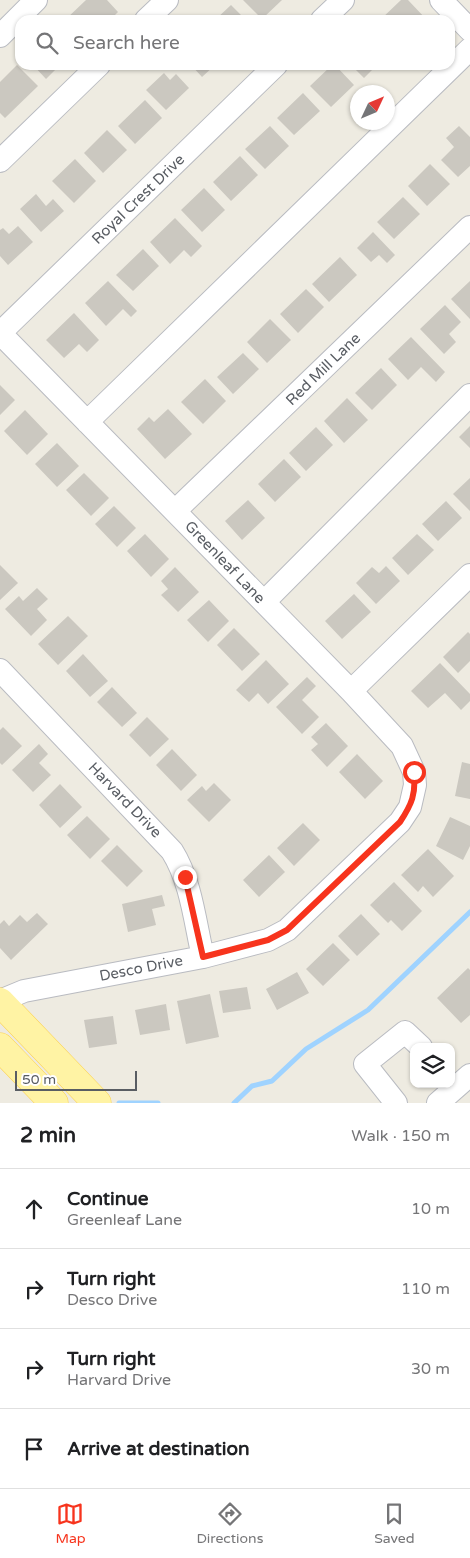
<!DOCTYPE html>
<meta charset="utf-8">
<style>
:root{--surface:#fff;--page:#f6f6f6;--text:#202124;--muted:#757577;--line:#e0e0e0;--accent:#f7341d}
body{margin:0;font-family:"Varela Round",sans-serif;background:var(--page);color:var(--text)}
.controls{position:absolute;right:15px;bottom:15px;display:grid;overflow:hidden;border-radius:10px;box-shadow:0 1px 4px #0004}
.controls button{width:45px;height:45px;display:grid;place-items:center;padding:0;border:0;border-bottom:1px solid var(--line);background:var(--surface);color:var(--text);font:25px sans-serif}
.compass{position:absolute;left:350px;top:85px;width:45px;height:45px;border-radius:50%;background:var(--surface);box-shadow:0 1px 4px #0004;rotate:46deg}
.scale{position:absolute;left:15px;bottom:12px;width:122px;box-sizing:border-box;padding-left:5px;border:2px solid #595d63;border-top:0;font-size:14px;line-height:18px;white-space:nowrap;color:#595d63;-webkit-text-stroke:4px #fff;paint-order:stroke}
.stop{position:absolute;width:15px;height:15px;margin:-11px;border:4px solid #f7341d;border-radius:50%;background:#fff}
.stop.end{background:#f7341d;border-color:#fff;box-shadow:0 1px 5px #0008}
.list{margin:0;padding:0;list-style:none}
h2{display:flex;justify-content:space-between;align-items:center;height:65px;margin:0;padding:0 20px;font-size:21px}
h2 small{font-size:16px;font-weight:400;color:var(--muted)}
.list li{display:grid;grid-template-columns:32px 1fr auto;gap:15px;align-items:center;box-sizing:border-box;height:80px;padding:0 20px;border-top:1px solid var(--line)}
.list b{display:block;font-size:19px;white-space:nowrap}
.list p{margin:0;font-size:16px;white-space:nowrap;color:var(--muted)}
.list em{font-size:16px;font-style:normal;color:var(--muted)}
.icon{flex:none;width:28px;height:28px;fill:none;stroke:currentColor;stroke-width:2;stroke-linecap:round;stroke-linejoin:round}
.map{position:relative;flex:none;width:470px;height:1103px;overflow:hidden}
.search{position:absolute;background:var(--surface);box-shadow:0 1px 4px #0004;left:15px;right:15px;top:15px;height:55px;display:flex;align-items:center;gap:12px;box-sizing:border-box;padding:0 18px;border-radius:15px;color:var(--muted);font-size:19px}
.sheet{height:385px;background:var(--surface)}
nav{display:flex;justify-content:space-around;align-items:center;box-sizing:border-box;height:70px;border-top:1px solid var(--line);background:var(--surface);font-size:14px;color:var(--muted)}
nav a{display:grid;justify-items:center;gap:2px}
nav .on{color:var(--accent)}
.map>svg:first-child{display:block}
</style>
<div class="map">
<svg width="470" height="1103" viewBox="0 0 470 1103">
<rect width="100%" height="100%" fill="#eeebe1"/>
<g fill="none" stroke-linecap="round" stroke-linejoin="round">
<path stroke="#9fd3ff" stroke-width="5" d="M119,1103H158
M234,1103L252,1086L272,1081L306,1049L368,1010L470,912"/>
</g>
<path fill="#cbc8c0" d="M86,0H107L118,12L110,20H65Z
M243,0H282L262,19Z
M401,0H408L427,20H380Z
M231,5L246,20H215Z
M17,65L38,86L5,118L0,113V82Z
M33,65H60L46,79Z
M191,65H215L202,77Z
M332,65H335L354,85L331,107L310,86Z
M351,65H377L364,78Z
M164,73L170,80L176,74L189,88L166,110L146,90Z
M303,93L320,111L294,135L277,118Z
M145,100L162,118L135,144L118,126Z
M270,126L289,146L265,169L245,149Z
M459,126L470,137V166L458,177L441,160L454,147L446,138Z
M107,130L127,150L103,173L84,153Z
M240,156L258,175L231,201L213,182Z
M75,159L96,181L74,203L52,181Z
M430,164L450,184L427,206L408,186Z
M204,188L225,210L202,232L181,210Z
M36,194L46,206L53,199L64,211L41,232L20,209Z
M403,197L420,214L394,239L377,222Z
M175,218L202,246L191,257L184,250L170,264L150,242Z
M18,226L33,242L8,265L0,256V230L3,228L9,234Z
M373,232L395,255L387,263L379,255L371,262L357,248Z
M143,249L159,266L133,291L116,275Z
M340,257L357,275L329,302L312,284Z
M108,281L137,311L131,317L123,309L106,326L85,303Z
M470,281V319L451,299Z
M306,289L324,307L298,333L280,314Z
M445,305L461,322L449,334L456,342L444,354L420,329Z
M74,313L99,340L87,352L79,344L64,358L46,340Z
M270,319L291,340L267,363L247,342Z
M411,337L445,372L436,382L421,367L408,380L388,359Z
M243,353L259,369L233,394L217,377Z
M381,368L397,385L372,410L355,393Z
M205,379L226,401L203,424L181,402Z
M0,385L15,400L0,415Z
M347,398L368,420L344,443L324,421Z
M168,409L192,434L165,459L137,429L149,417L154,422Z
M25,410L48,434L27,455L4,431Z
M470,426V448L459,437Z
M316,427L333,445L306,471L289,453Z
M57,443L79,466L57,487L35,464Z
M284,459L301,477L275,502L258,484Z
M84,473L109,498L91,516L66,490Z
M470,478V511L453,494Z
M248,500L265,518L242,540L225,521Z
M446,501L462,518L438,541L422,524Z
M114,506L136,528L117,547L95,524Z
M145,534L169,559L151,577L127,551Z
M417,534L434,550L408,575L392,558Z
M0,565L18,583L0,600Z
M386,566L400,581L376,604L356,583L372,567L379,573Z
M175,567L199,592L178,612L161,595L168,589L161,581Z
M37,588L48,599L37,609L47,620L31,636L5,609L19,596L23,601Z
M354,594L371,612L342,639L325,621Z
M209,600L229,621L208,642L187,620Z
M68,616L88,636L58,665L38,644Z
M234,628L260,654L242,671L217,645Z
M468,632L470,634V661L458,673L443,657Z
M83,654L108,681L90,697L66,671Z
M266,660L289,684L268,704L258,693L249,702L236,690Z
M440,663L470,694V701L461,710L445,693L428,708L411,691Z
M307,677L316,686L302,700L319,717L302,734L276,707Z
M112,687L137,713L122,727L97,702Z
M147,717L169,739L150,757L129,735Z
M326,723L348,746L327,767L311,750L318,744L311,737Z
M3,727L22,746L2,765L0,763V730Z
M39,744L48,754L39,763L51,775L33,792L12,770Z
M172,749L197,775L181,791L156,765Z
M357,754L383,781L365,799L339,772Z
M462,762L470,764V799L455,796Z
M214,783L231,800L209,822L187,800L202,786L206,791Z
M60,784L82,807L60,828L39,805Z
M87,816L110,839L90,859L67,835Z
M450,817L470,826V846L463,860L436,846Z
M303,823L320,840L294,866L277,848Z
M117,845L143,871L127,887L101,861Z
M428,849L454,876L433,897L423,886L418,892L401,875Z
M269,855L285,872L259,897L243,880Z
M394,882L422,911L402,931L391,920L388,923L370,905Z
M162,895L165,906L152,909L156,925L128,932L122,904Z
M37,913L48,924L11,960L0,948V924L4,920L9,926L20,915L27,922Z
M361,914L380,934L357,956L338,936Z
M333,943L350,960L323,986L306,969Z
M468,968L470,970V1015L461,1023L437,998Z
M297,972L309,993L277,1010L266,989Z
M247,987L251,1009L223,1013L219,991Z
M210,994L219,1037L186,1044L177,1001Z
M166,1004L170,1030L140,1035L135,1010Z
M113,1016L117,1044L89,1048L84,1020Z"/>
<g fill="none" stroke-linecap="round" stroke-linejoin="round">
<defs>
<path id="minor" d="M441,0L470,30
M146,20L167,0
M322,20L343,0
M0,36L36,0
M0,161L99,65
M0,333L276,65
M87,422L470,49
M175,511L470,227
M264,602L470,395
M0,670L172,851C191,881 195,922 203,957
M351,691L470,575
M0,1001L24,991L203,957L268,940L287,930L400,822L410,807L415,785L414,772L402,746L351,691L0,333
M396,1103L365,1064L405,1032L421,1047
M438,1103L470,1075"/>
<path id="major" d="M0,1002L97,1103
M0,1047L54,1103"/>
</defs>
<use href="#minor" stroke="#b9bbc1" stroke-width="24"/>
<use href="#major" stroke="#fdd04b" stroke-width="29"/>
<use href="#minor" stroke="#fff" stroke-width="22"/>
<use href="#major" stroke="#fff3a4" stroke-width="28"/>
</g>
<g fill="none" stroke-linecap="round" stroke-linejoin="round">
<path stroke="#f7341d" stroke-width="6" d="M185,877L203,957L268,940L287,930L400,822C412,804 416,794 414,772"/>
</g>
<g text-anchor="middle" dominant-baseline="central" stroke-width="4" stroke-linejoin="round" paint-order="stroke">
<g font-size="15" fill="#595d63" stroke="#fff">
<text transform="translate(138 199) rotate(-44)">Royal Crest Drive</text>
<text transform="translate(323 369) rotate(-44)">Red Mill Lane</text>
<text transform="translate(225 562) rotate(46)">Greenleaf Lane</text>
<text transform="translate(125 800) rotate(46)">Harvard Drive</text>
<text transform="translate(141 968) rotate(-11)">Desco Drive</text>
</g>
</g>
</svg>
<div class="controls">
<button><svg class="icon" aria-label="layers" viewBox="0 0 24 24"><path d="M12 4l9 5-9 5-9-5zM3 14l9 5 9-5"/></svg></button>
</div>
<svg class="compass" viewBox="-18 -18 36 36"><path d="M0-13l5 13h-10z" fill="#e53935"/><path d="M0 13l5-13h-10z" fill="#757577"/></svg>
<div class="scale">50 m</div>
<div class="stop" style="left:414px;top:772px"></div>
<div class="stop end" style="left:185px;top:877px"></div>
<div class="search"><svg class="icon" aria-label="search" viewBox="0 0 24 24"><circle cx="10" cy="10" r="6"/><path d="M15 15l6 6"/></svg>Search here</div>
</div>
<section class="sheet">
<h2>2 min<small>Walk · 150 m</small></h2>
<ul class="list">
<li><svg class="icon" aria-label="ahead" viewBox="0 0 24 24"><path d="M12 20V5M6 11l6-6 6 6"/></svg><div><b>Continue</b><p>Greenleaf Lane</p></div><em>10 m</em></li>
<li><svg class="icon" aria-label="right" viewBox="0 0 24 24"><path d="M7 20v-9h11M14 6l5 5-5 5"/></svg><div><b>Turn right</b><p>Desco Drive</p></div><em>110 m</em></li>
<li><svg class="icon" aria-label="right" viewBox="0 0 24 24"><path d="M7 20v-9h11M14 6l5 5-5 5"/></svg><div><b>Turn right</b><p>Harvard Drive</p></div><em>30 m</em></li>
<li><svg class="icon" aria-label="arrive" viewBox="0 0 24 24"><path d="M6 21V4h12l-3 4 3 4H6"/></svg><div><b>Arrive at destination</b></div></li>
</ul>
</section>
<nav>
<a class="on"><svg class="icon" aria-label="map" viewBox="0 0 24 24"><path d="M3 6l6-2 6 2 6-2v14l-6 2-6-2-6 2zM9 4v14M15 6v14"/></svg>Map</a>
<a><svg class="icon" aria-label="directions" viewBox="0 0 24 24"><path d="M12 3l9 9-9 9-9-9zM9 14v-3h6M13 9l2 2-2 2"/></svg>Directions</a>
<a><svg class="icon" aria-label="saved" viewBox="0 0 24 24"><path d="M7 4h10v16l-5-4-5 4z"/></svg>Saved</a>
</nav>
